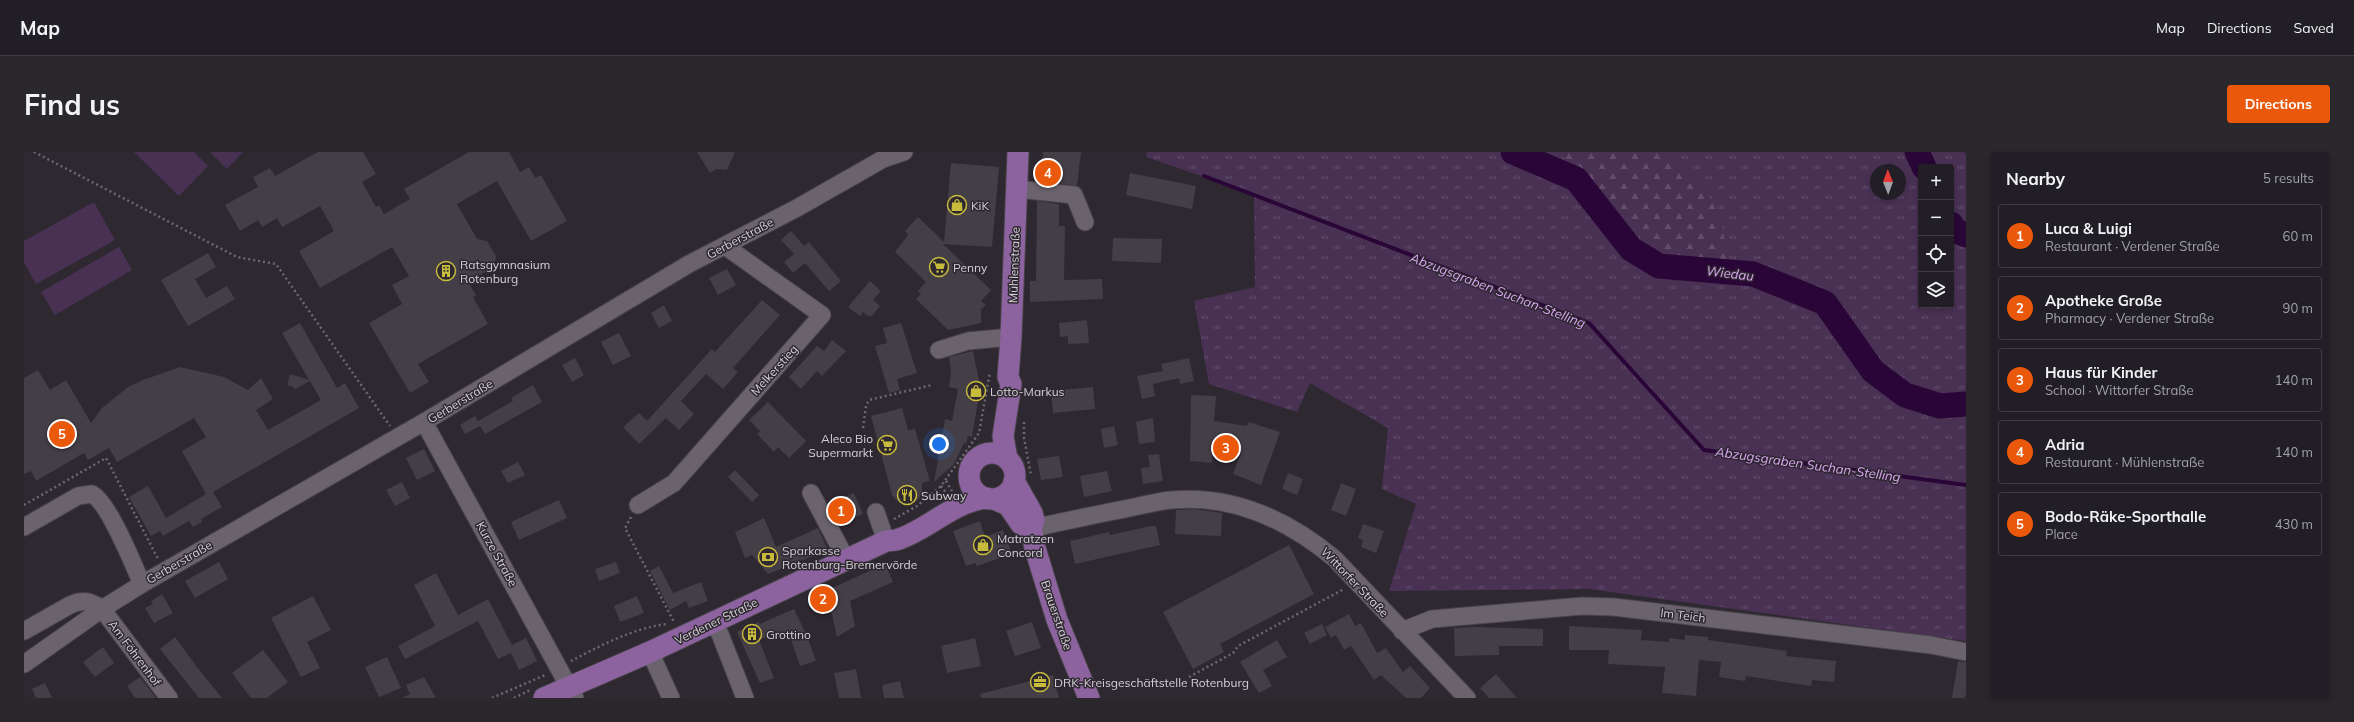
<!DOCTYPE html>
<meta charset="utf-8">
<style>
:root{--surface:#221e25;--page:#2a272d;--text:#f1f3f6;--muted:#a2a2a7;--line:#3f3c42;--accent:#ea580c}
body{margin:0;font-family:Mulish,sans-serif;background:var(--page);color:var(--text)}
.controls{position:absolute;right:12px;top:12px;display:grid;overflow:hidden;border-radius:4px;box-shadow:0 2px 6px #0003}
.controls button{width:36px;height:36px;display:grid;place-items:center;padding:0;border:0;border-bottom:1px solid var(--line);background:var(--surface);color:var(--text);font:20px sans-serif}
.compass{position:absolute;left:1846px;top:12px;width:36px;height:36px;border-radius:50%;background:var(--surface);box-shadow:0 2px 6px #0003;rotate:359deg}
.you{position:absolute;left:915px;top:292px;width:14px;height:14px;margin:-10px;border:3px solid #fff;border-radius:50%;background:#1a73e8;box-shadow:0 0 0 6px #1a73e833}
.badge{display:grid;place-items:center;width:26px;height:26px;border-radius:50%;background:var(--accent);color:#fff;font-size:13px;font-weight:700}
.pin{position:absolute;translate:-50% -50%;border:2px solid #fff;box-shadow:0 1px 4px #0006}
.list{margin:0;padding:0;list-style:none}
h2{display:flex;justify-content:space-between;align-items:center;height:52px;margin:0;padding:0 16px;font-size:17px}
h2 small{font-size:13px;font-weight:400;color:var(--muted)}
.list li{display:grid;grid-template-columns:26px 1fr auto;gap:12px;align-items:center;box-sizing:border-box;height:64px;margin:0 8px 8px;padding:0 8px;border:1px solid var(--line);border-radius:4px}
.list b{display:block;font-size:15px;white-space:nowrap}
.list p{margin:0;font-size:13px;white-space:nowrap;color:var(--muted)}
.list em{font-size:13px;font-style:normal;color:var(--muted)}
.icon{flex:none;width:22px;height:22px;fill:none;stroke:currentColor;stroke-width:2;stroke-linecap:round;stroke-linejoin:round}
.map{position:relative;flex:none;width:1942px;height:546px;overflow:hidden;border-radius:4px}
header{display:flex;align-items:center;gap:24px;box-sizing:border-box;height:56px;padding:0 20px;background:var(--surface);border-bottom:1px solid var(--line)}
header strong{font-size:19px}
nav{display:flex;gap:22px;margin-inline-start:auto;font-size:14px}
.intro{display:flex;align-items:center;justify-content:space-between;box-sizing:border-box;height:96px;padding:0 24px}
h1{margin:0;font-size:28px}
.button{padding:10px 18px;border-radius:4px;background:var(--accent);color:#fff;font-size:14px;font-weight:700}
main{display:flex;gap:24px;padding:0 24px}
aside{flex:1;background:var(--surface);border-radius:4px;box-shadow:0 2px 6px #0003}
.map>svg:first-child{display:block}
</style>
<header>
<strong>Map</strong>
<nav><a>Map</a><a>Directions</a><a>Saved</a></nav>
</header>
<div class="intro"><h1>Find us</h1><a class="button">Directions</a></div>
<main>
<div class="map">
<svg width="1942" height="546" viewBox="0 0 1942 546">
<defs>
<pattern id="grass-tufts" width="24" height="20" patternUnits="userSpaceOnUse"><rect width="24" height="20" fill="#493154"/><path d="M3 7l-1-3M5 7V3M7 7l1-3M15 17l-1-3M17 17v-4M19 17l1-3" fill="none" stroke="#624e6c"/></pattern>
<pattern id="forest-firs" width="22" height="20" patternUnits="userSpaceOnUse"><rect width="22" height="20" fill="#493154"/><path d="M5 1l3.5 6h-7zM16 11l3.5 6h-7z" fill="#624e6c"/></pattern>
</defs>
<rect width="100%" height="100%" fill="#2e2831"/>
<path fill="url(#grass-tufts)" fill-rule="evenodd" d="M1123,0H1942V489L1565,437L1365,439L1392,352L1358,337L1364,276L1286,231L1273,260L1185,232L1170,149L1231,135L1230,42L1122,5ZM1897,15H1927V153H1897ZM1852,18H1876V42H1852Z"/>
<path fill="url(#forest-firs)" d="M1525,0H1642C1682,35 1701,53 1702,109L1657,105L1628,97L1549,8Z"/>
<path fill="#493154" d="M110,0H170L184,14L155,44Z
M186,0H219L203,17Z
M70,50L91,88L12,132L0,110V89Z
M95,95L108,118L31,163L17,140Z"/>
<g fill="none" stroke-linecap="round" stroke-linejoin="round">
<path stroke="#290637" stroke-width="4" d="M1180,24L1565,171L1680,298L1942,333"/>
<path stroke="#290637" stroke-width="25" d="M1489,0L1552,27L1607,97L1635,114L1729,122L1801,151L1849,219L1881,243L1916,254L1942,252
M1893,0L1900,15
M1927,72L1930,78L1942,83"/>
</g>
<path fill="#443e47" d="M294,0H339L352,22L338,30L352,55L355,53L360,62L386,47L380,37L445,0H485L496,20L505,15L511,26L517,23L543,69L507,89L473,29L433,52L453,87L463,89L472,104L470,115L444,130L452,143L449,145L464,172L394,212L405,230L386,241L345,171L378,152L368,133L385,124L368,95L296,136L275,99L310,79L296,54L258,75L253,66L238,75L234,68L216,79L201,53L234,35L229,25L246,16L251,24Z
M673,0H711L703,18L692,17L686,21Z
M1019,0H1057L1053,34L1016,29Z
M927,11L975,15L968,95L919,92L967,138L957,149L962,153L957,157V171L924,178L892,147L897,142L894,139L902,130L871,100L884,83L881,79L894,65L920,90Z
M1106,21L1172,34L1168,57L1102,43Z
M1013,49L1035,52V74H1041L1040,128L1078,127L1079,147L1006,150V129H1012Z
M767,79L780,94L785,90L817,129L805,139L781,111L769,121L760,110L770,102L757,88Z
M1089,86L1138,87L1137,111L1088,109Z
M184,101L192,115L171,127L182,146L203,134L211,147L164,174L137,128Z
M703,117L712,133L694,143L685,126Z
M846,129L857,139L849,148L856,154L848,164H844L839,160L836,164L824,155Z
M738,148L756,163L709,216L714,220L699,237L682,222L657,249L670,262L655,278L642,266L615,292L599,275L615,261L623,269L688,197L691,200Z
M640,153L648,169L635,176L627,161Z
M1063,168L1065,191L1044,192V184L1036,185L1035,171Z
M276,171L313,236L321,231L335,256L189,340L198,355L177,367L178,370L169,375L165,369L139,384L136,379L127,384L105,345L124,334L142,366L182,342L158,299L182,285L170,266L93,310L85,296L64,308L60,301L12,329L7,319L0,322V226L14,218L26,238L42,228L67,271L78,256L104,235L119,228L156,215L200,225L224,238L237,226L249,247L232,258L244,278L297,248L286,229L271,237L269,235L263,233L266,222L285,228L258,181Z
M877,171L893,221L873,227L876,238L865,241L851,194L863,191L859,176Z
M595,181L607,204L589,213L577,190Z
M808,188L822,199L798,224L793,219L777,237L765,225L793,194L800,199Z
M949,199L955,229L954,237L956,238L948,285L944,284L942,292L940,291L930,312L910,330L921,267L928,269L934,237L925,235L927,222L925,205Z
M551,206L560,223L548,230L538,213Z
M1165,206L1170,229L1156,232L1155,226L1129,232L1131,244L1118,247L1113,224L1139,219L1137,212Z
M509,233L518,250L461,282L455,272L456,274L441,282L436,273L451,264L454,269L489,249L487,246Z
M1069,235L1071,257L1029,261L1027,239Z
M1167,243L1192,244L1190,269L1223,274L1225,270L1256,280L1237,333L1209,322L1217,302L1189,297L1188,311L1166,309Z
M744,250L782,289L765,306L754,295L750,300L733,282L736,279L725,268Z
M878,256L884,278L891,277L906,329L898,331V342L894,348L882,353L874,350L868,343L847,264Z
M1129,266L1131,290L1115,292L1112,270Z
M1090,274L1094,293L1080,296L1077,277Z
M400,297L411,319L393,328L382,306Z
M1135,302L1139,329L1119,332L1117,316L1126,315L1124,303Z
M1035,304L1039,325L1017,328L1013,307Z
M494,310L501,323L484,331L477,319Z
M711,318L735,343L728,350L704,325Z
M1083,319L1088,339L1060,345L1056,324Z
M1264,321L1279,327L1273,343L1258,337Z
M378,330L386,346L371,354L362,338Z
M1317,331L1332,337L1322,364L1307,358Z
M830,341L839,362L815,373L804,352Z
M535,348L543,366L495,388L487,370Z
M1170,357L1198,361L1197,384L1151,382L1152,358Z
M740,366L752,395L794,376L804,398L744,422L728,403L721,406L711,380Z
M956,369L961,385L979,378L988,402L953,414L951,411L942,414L929,379Z
M1339,372L1360,379L1352,401L1337,395L1339,388L1334,386Z
M1127,374H1132L1136,393L1051,412L1046,389L1085,380L1086,383Z
M1265,393L1290,442L1196,492L1200,500L1169,517L1139,460Z
M195,410L204,427L171,446L161,429Z
M592,410L596,421L575,429L571,417Z
M861,412L869,430L826,449L831,474L813,485L807,458L797,463L790,444Z
M635,414L649,441L677,430L684,449L665,456L662,449L646,458L626,419Z
M412,421L434,463L464,447L488,493L502,486L513,509L495,518L487,501L474,507L454,469L381,507L374,494L411,474L390,433Z
M138,442L149,461L130,471L121,456L129,452L127,449Z
M289,444L307,478L283,490L296,516L277,525L247,466Z
M613,444L620,461L596,470L590,454Z
M770,457L783,484L792,509L776,514L764,479L757,482L756,479L735,488L750,526L736,531L713,480L735,470L736,472Z
M1325,462L1331,474L1337,471L1353,501L1362,496L1379,520L1386,514L1406,536L1397,546H1382L1357,523L1350,528L1327,494L1320,498L1312,483L1307,486L1301,475Z
M1008,470L1017,496L991,504L982,479Z
M1298,472L1303,483L1286,492L1280,481Z
M1545,474L1618,478L1617,488L1645,490V486L1661,488V483L1684,485V488L1763,499L1762,504L1812,509L1810,530L1788,528L1787,534L1722,524L1721,529L1695,525L1697,510L1675,508L1672,544L1638,541L1641,515L1584,512L1585,498H1545Z
M1452,475L1519,477V494H1475V503L1431,504L1430,476Z
M151,485L173,515L198,546H175L136,497Z
M951,486L957,514L923,521L917,494Z
M1253,488L1263,505L1239,518L1248,534L1235,541L1216,510Z
M79,495L90,511L71,525L59,510Z
M239,498L264,530L243,546H227L208,521Z
M363,505L377,536L355,545L341,515Z
M1934,509L1942,510V546H1928Z
M832,517L837,546H815L810,521Z
M1472,522L1493,546H1465L1456,536Z
M1029,523L1035,546H957L956,542Z
M116,525L132,546H111L103,534Z
M400,525L412,546H378L386,542L382,533Z
M876,529L880,546H860L858,533Z
M21,531L28,546H12L8,537Z"/>
<g fill="none" stroke-linecap="round" stroke-linejoin="round">
<defs>
<path id="minor" d="M992,37L1050,43L1061,70
M915,198L944,189L987,185
M400,270L551,546
M787,341L822,407
M614,353L650,331L798,163L701,94
M852,360L862,389
M0,375L54,344L68,342C85,351 109,412 118,432
M1007,377C1034,370 1062,365 1090,359C1109,356 1128,350 1147,348C1209,342 1264,368 1311,407L1443,546
M689,471L696,482L721,546
M0,479L46,453C59,447 66,449 78,457L145,546
M1378,479L1408,467L1558,454L1590,455L1907,493L1942,500
M626,500L647,546
M0,512L78,457L118,432L400,270L665,112L773,56L859,7L880,0"/>
<path id="major" d="M945 324a23 23 0 1 1 46 0a23 23 0 1 1-46 0Z
M983,307L979,284L987,232L984,225L987,185L994,0
M990,329L1008,361L1010,368L1007,376L1011,396L1033,468L1065,546
M970,347L984,353L997,372L1007,377
M520,546L626,500L862,389C866,388 871,389 875,387C905,377 930,349 963,346"/>
</defs>
<use href="#minor" stroke="#48434a" stroke-width="19"/>
<use href="#major" stroke="#48434a" stroke-width="23"/>
<path stroke="#6d6870" stroke-width="2.5" stroke-dasharray="2 3" stroke-linecap="butt" d="M10,0L213,105L252,112L366,274
M1000,270V286L1007,323
M839,276L842,254L845,248L908,233
M922,329L928,339
M917,334L923,342
M0,353L82,306L134,407
M607,365L601,376L650,470
M870,367L893,354L917,334L955,281L966,220
M547,509C576,494 611,475 644,472
M1165,525L1209,501L1214,494L1320,437
M468,546L521,523
M490,546L506,538"/>
<use href="#minor" stroke="#6a636d" stroke-width="17"/>
<use href="#major" stroke="#8c639e" stroke-width="21"/>
</g>
<defs>
<symbol id="shop-ring" viewBox="-11 -11 22 22"><circle r="9.5" fill="#2e2831" stroke="#c7bb3c" stroke-width="1.5"/><path d="M-5-2.5h2.3a2.7 3.5 0 0 1 5.4 0H5L5.5 6h-11ZM-1.5-2.5h3a1.5 2.3 0 0 0-3 0Z" fill="#c7bb3c"/></symbol>
<symbol id="supermarket-ring" viewBox="-11 -11 22 22"><circle r="9.5" fill="#2e2831" stroke="#c7bb3c" stroke-width="1.5"/><path d="M-6-5.5h2.5l.6 2H6L4.5 2H-2.5L-4.4-4H-6ZM-1.5 3.2a1.3 1.3 0 1 0 .1 0ZM3 3.2a1.3 1.3 0 1 0 .1 0Z" fill="#c7bb3c"/></symbol>
<symbol id="building-ring" viewBox="-11 -11 22 22"><circle r="9.5" fill="#2e2831" stroke="#c7bb3c" stroke-width="1.5"/><path d="M-4-6H4V6H1V3H-1V6H-4ZM-2.5-4.3h1.7v1.8h-1.7ZM.8-4.3h1.7v1.8H.8ZM-2.5-1h1.7V.8h-1.7ZM.8-1h1.7V.8H.8Z" fill="#c7bb3c"/></symbol>
<symbol id="restaurant-ring" viewBox="-11 -11 22 22"><circle r="9.5" fill="#2e2831" stroke="#c7bb3c" stroke-width="1.5"/><path d="M-5-6h1v4h1v-4h1v4h1v-4h1v5L-1.5 .5V6h-2V.5L-5-1ZM5-6V6H3V1.5H1.5Q1.5-4 5-6Z" fill="#c7bb3c"/></symbol>
<symbol id="bank-ring" viewBox="-11 -11 22 22"><circle r="9.5" fill="#2e2831" stroke="#c7bb3c" stroke-width="1.5"/><path d="M-6-4H6V4H-6ZM0-2.3a2.3 2.3 0 1 0 0 4.6a2.3 2.3 0 1 0 0-4.6Z" fill="#c7bb3c"/></symbol>
<symbol id="office-ring" viewBox="-11 -11 22 22"><circle r="9.5" fill="#2e2831" stroke="#c7bb3c" stroke-width="1.5"/><path d="M-6-3h4V-5.5h4V-3h4V5H-6ZM-1-4.5V-3h2v-1.5ZM-6 0V1H6V0Z" fill="#c7bb3c"/></symbol>
</defs>
<g fill-rule="evenodd">
<use href="#shop-ring" x="922" y="42" width="22" height="22"/>
<use href="#supermarket-ring" x="904" y="104" width="22" height="22"/>
<use href="#building-ring" x="411" y="108" width="22" height="22"/>
<use href="#shop-ring" x="941" y="228" width="22" height="22"/>
<use href="#supermarket-ring" x="852" y="282" width="22" height="22"/>
<use href="#restaurant-ring" x="872" y="332" width="22" height="22"/>
<use href="#shop-ring" x="948" y="382" width="22" height="22"/>
<use href="#bank-ring" x="733" y="394" width="22" height="22"/>
<use href="#building-ring" x="717" y="471" width="22" height="22"/>
<use href="#office-ring" x="1005" y="519" width="22" height="22"/>
</g>
<g text-anchor="middle" dominant-baseline="central" stroke-width="3" stroke-linejoin="round" paint-order="stroke">
<g font-size="12" fill="#d5d1d7" stroke="#2e2831" text-anchor="start">
<text x="947" y="53">KiK</text>
<text x="436" y="112">Ratsgymnasium<tspan x="436" dy="14">Rotenburg</tspan></text>
<text x="929" y="115">Penny</text>
<text x="966" y="239">Lotto-Markus</text>
<text x="849" y="286" text-anchor="end">Aleco Bio<tspan x="849" dy="14">Supermarkt</tspan></text>
<text x="897" y="343">Subway</text>
<text x="973" y="386">Matratzen<tspan x="973" dy="14">Concord</tspan></text>
<text x="758" y="398">Sparkasse<tspan x="758" dy="14">Rotenburg-Bremervörde</tspan></text>
<text x="742" y="482">Grottino</text>
<text x="1030" y="530">DRK-Kreisgeschäftstelle Rotenburg</text>
</g>
<g font-size="12" fill="#d5d1d7" stroke="#2e2831">
<text transform="translate(716 86) rotate(-28)">Gerberstraße</text>
<text transform="translate(990 113) rotate(-88)">Mühlenstraße</text>
<text transform="translate(750 218) rotate(-48)">Melkerstieg</text>
<text transform="translate(436 249) rotate(-31)">Gerberstraße</text>
<text transform="translate(473 402) rotate(61)">Kurze Straße</text>
<text transform="translate(155 410) rotate(-30)">Gerberstraße</text>
<text transform="translate(1331 430) rotate(46)">Wittorfer Straße</text>
<text transform="translate(1033 463) rotate(71)">Brauerstraße</text>
<text transform="translate(1659 463) rotate(7)">Im Teich</text>
<text transform="translate(692 469) rotate(-26)">Verdener Straße</text>
<text transform="translate(111 501) rotate(53)">Am Föhrenhof</text>
</g>
<g font-size="13" font-style="italic" fill="#dba6f4" stroke="#2e2831">
<text transform="translate(1706 121) rotate(7)">Wiedau</text>
<text transform="translate(1474 138) rotate(21)">Abzugsgraben Suchan-Stelling</text>
<text transform="translate(1784 312) rotate(8)">Abzugsgraben Suchan-Stelling</text>
</g>
</g>
</svg>
<div class="controls">
<button>+</button>
<button>−</button>
<button><svg class="icon" aria-label="locate" viewBox="0 0 24 24"><circle cx="12" cy="12" r="6"/><path d="M12 2v4M12 18v4M2 12h4M18 12h4"/></svg></button>
<button><svg class="icon" aria-label="layers" viewBox="0 0 24 24"><path d="M12 4l9 5-9 5-9-5zM3 14l9 5 9-5"/></svg></button>
</div>
<svg class="compass" viewBox="-18 -18 36 36"><path d="M0-13l5 13h-10z" fill="#e53935"/><path d="M0 13l5-13h-10z" fill="#a2a2a7"/></svg>
<div class="you"></div>
<div class="pin badge" style="left:817px;top:359px">1</div>
<div class="pin badge" style="left:799px;top:447px">2</div>
<div class="pin badge" style="left:1202px;top:296px">3</div>
<div class="pin badge" style="left:1024px;top:21px">4</div>
<div class="pin badge" style="left:38px;top:282px">5</div>
</div>
<aside>
<h2>Nearby<small>5 results</small></h2>
<ul class="list">
<li><span class="badge">1</span><div><b>Luca &amp; Luigi</b><p>Restaurant · Verdener Straße</p></div><em>60 m</em></li>
<li><span class="badge">2</span><div><b>Apotheke Große</b><p>Pharmacy · Verdener Straße</p></div><em>90 m</em></li>
<li><span class="badge">3</span><div><b>Haus für Kinder</b><p>School · Wittorfer Straße</p></div><em>140 m</em></li>
<li><span class="badge">4</span><div><b>Adria</b><p>Restaurant · Mühlenstraße</p></div><em>140 m</em></li>
<li><span class="badge">5</span><div><b>Bodo-Räke-Sporthalle</b><p>Place</p></div><em>430 m</em></li>
</ul>
</aside>
</main>
